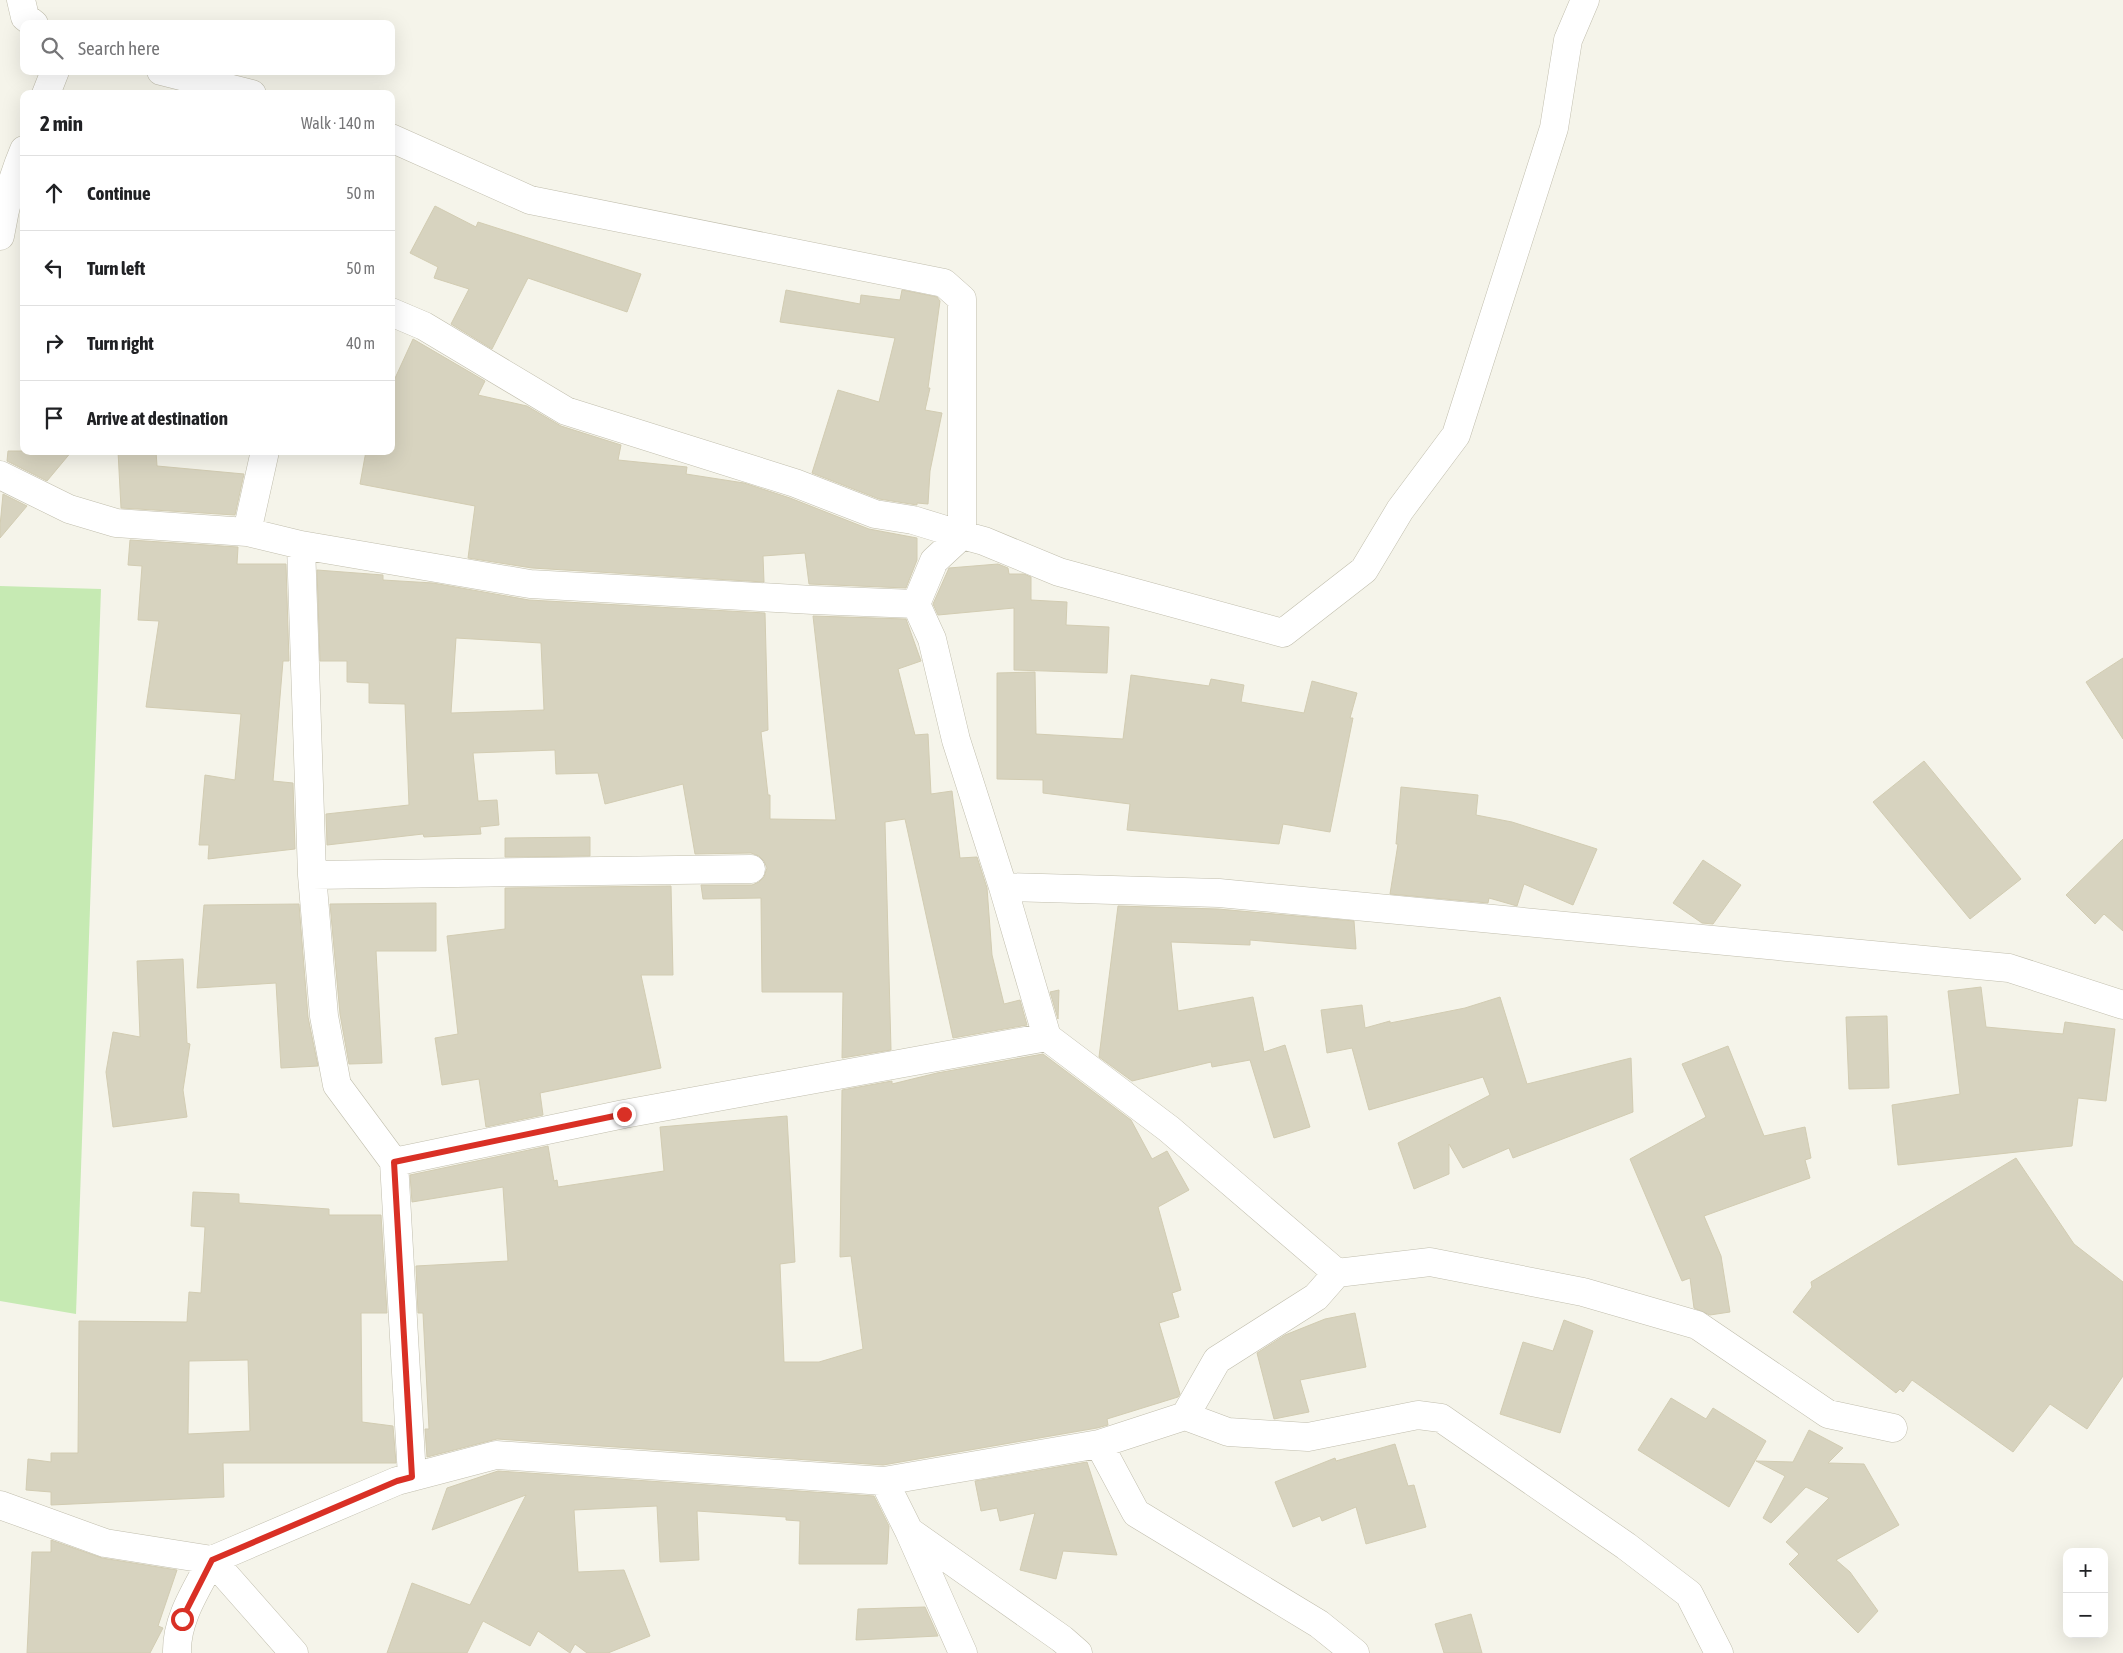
<!DOCTYPE html>
<meta charset="utf-8">
<style>
:root{--surface:#fff;--page:#f6f6f6;--text:#202124;--muted:#757577;--line:#e0e0e0}
body{margin:0;font-family:"Asap Condensed",sans-serif;background:var(--page);color:var(--text)}
.controls{position:absolute;right:15px;bottom:15px;display:grid;overflow:hidden;border-radius:10px;box-shadow:0 5px 20px #0002}
.controls button{width:45px;height:45px;display:grid;place-items:center;padding:0;border:0;border-bottom:1px solid var(--line);background:var(--surface);color:var(--text);font:25px sans-serif}
.stop{position:absolute;width:15px;height:15px;margin:-11px;border:4px solid #d93025;border-radius:50%;background:#fff}
.stop.end{background:#d93025;border-color:#fff;box-shadow:0 1px 5px #0008}
.list{margin:0;padding:0;list-style:none}
h2{display:flex;justify-content:space-between;align-items:center;height:65px;margin:0;padding:0 20px;font-size:21px}
h2 small{font-size:16px;font-weight:400;color:var(--muted)}
.list li{display:grid;grid-template-columns:32px 1fr auto;gap:15px;align-items:center;box-sizing:border-box;height:75px;padding:0 20px;border-top:1px solid var(--line)}
.list b{display:block;font-size:19px;white-space:nowrap}
.list em{font-size:16px;font-style:normal;color:var(--muted)}
.icon{flex:none;width:28px;height:28px;fill:none;stroke:currentColor;stroke-width:2;stroke-linecap:round;stroke-linejoin:round}
.map{position:relative;flex:none;width:2123px;height:1653px;overflow:hidden}
.search{position:absolute;background:var(--surface);box-shadow:0 5px 20px #0002;left:20px;top:20px;width:375px;height:55px;display:flex;align-items:center;gap:12px;box-sizing:border-box;padding:0 18px;border-radius:10px;color:var(--muted);font-size:19px}
.panel{position:absolute;background:var(--surface);box-shadow:0 5px 20px #0002;left:20px;top:90px;width:375px;height:365px;border-radius:10px}
.map>svg:first-child{display:block}
</style>
<div class="map">
<svg width="2123" height="1653" viewBox="0 0 2123 1653">
<rect width="100%" height="100%" fill="#f5f4ea"/>
<path fill="#c6eab3" d="M0,586L101,589L76,1314L0,1301Z"/>
<path fill="#d7d3bf" stroke="#d2ccb2" fill-rule="evenodd" d="M435,206L476,227L478,222L641,274L627,312L528,278L492,349L451,324L469,289L434,278L438,267L410,253Z
M786,290L860,304L861,295L900,300L902,290L937,297L940,301L928,388H930L925,410L942,413L930,471L928,504L917,503V505L879,499L812,473L838,390L879,402L895,338L780,322Z
M413,339L485,381L478,395L527,406L561,426L621,445L618,460L687,467L686,474L744,483L790,498L869,529L917,538V560L906,588L809,584L805,553L763,556L764,582L532,568L468,558L475,506L360,484L366,451H391V387Z
M8,451H72L47,481L7,461Z
M118,451H156L157,466L244,474L235,515L121,508Z
M3,494L27,506L0,538V526Z
M130,540L238,547L237,564H286L289,661H283L273,781L293,783L295,849L208,859L209,845H199L205,775L235,780L241,714L146,707L159,621L138,620L142,566L128,565Z
M998,564L1008,568L1009,574H1024L1031,577V600L1067,602L1066,625L1109,627L1107,673L1014,670V608L938,615L933,604L949,568Z
M317,570L383,575V580L433,583L529,600L765,613L768,730L761,732L768,795H770V819L836,820L813,616L906,619L921,661L898,669L915,735L928,734L931,794L952,791L960,858L977,857L987,888L992,955L1004,1004L1020,1000L1027,1025L953,1038L905,819L885,822L891,1050L842,1058L843,992H762L761,898L703,899L701,885H752L759,882L764,877L767,868L764,861L759,856L751,853L695,854L683,784L605,804L598,773L556,774L555,750L473,753L478,801L497,800L499,825L480,827L481,834L424,837L423,834L327,845L326,814L409,805L405,704L369,703V683L347,682V661H320ZM456,638L541,643L544,710L451,713Z
M2123,658V739L2086,682Z
M1035,672L1036,734L1123,739L1131,675L1209,686L1211,679L1244,685L1241,702L1304,713L1312,681L1357,693L1350,718H1353L1330,832L1283,824L1279,844L1127,830L1130,804L1043,793V780L997,779V673Z
M1924,761L2021,879L1970,919L1873,802Z
M1401,787L1478,795L1476,815L1512,822L1597,849L1573,905L1524,884L1517,906L1489,898L1488,903L1390,894L1398,844H1396Z
M590,837V856L505,857V838Z
M2123,839V931L2104,914L2095,924L2066,895Z
M1703,860L1741,885L1713,924L1702,923L1673,903Z
M671,886L673,975H641L661,1068L540,1093L543,1115L486,1127L479,1079L442,1085L435,1038L458,1034L447,936L505,929V888Z
M436,903V951H376L382,1063L349,1064L340,1014L330,904Z
M299,904L308,1017L318,1066L281,1068L276,983L197,988L204,905Z
M1118,906L1218,909L1354,921L1356,949L1250,940V945L1171,942L1178,1011L1253,997L1264,1052L1285,1045L1310,1127L1274,1138L1250,1060L1212,1067L1211,1062L1132,1081L1099,1057Z
M183,959L187,1043L190,1044L183,1090L187,1117L113,1127L106,1072L113,1032L140,1037L137,961Z
M1981,987L1986,1027L2063,1034L2065,1022L2115,1029L2106,1101L2078,1098L2072,1146L1898,1165L1892,1105L1960,1094L1948,991Z
M1059,990L1058,1019L1050,992Z
M1500,997L1527,1084L1631,1058L1633,1112L1513,1158L1509,1148L1463,1168L1449,1144V1174L1414,1189L1398,1143L1490,1095L1483,1077L1369,1110L1352,1048L1327,1053L1321,1010L1362,1005L1365,1028L1390,1021V1023L1465,1008Z
M1887,1016L1889,1088L1849,1089L1846,1017Z
M1728,1046L1764,1136L1805,1127L1811,1158L1805,1160L1810,1178L1704,1216L1721,1256L1730,1312L1710,1315L1694,1308L1690,1278L1682,1281L1630,1159L1706,1117L1682,1064Z
M1043,1054L1131,1120L1152,1159L1167,1151L1189,1190L1158,1207L1181,1290L1172,1293L1179,1317L1159,1323L1180,1394L1178,1397L1107,1419L1108,1425L1097,1428L883,1465L497,1439L427,1457L425,1429H429L423,1313H418L416,1266L508,1261L503,1187L412,1202L410,1175L548,1146L554,1181L557,1180L558,1187L664,1171L660,1127L787,1116L795,1262L780,1264L784,1362H819L863,1349L851,1256L840,1257L842,1090L892,1081V1084L937,1073Z
M2016,1158L2074,1244L2123,1282V1376L2087,1429L2050,1404L2013,1452L1912,1380L1903,1392L1900,1389L1896,1393L1793,1312L1812,1287L1811,1282Z
M193,1192L239,1194V1203L329,1209V1215H381L387,1313H361L362,1422L393,1426L396,1463H223L224,1497L51,1505V1492L26,1490L28,1459L51,1462V1453H78L79,1321L187,1322L189,1292L201,1293L205,1227L191,1226ZM248,1360L250,1431L188,1434L189,1361Z
M1355,1313L1366,1367L1300,1380L1309,1412L1274,1419L1257,1353L1285,1335L1325,1319Z
M1564,1320L1593,1331L1560,1433L1500,1414L1523,1342L1553,1351Z
M1671,1398L1706,1419L1713,1408L1766,1441L1729,1507L1638,1450Z
M1809,1430L1843,1448L1828,1463L1864,1464L1899,1525L1836,1560L1850,1572L1878,1611L1858,1633L1789,1564L1799,1554L1786,1542L1829,1498L1806,1487L1771,1523L1763,1518L1785,1476L1756,1461L1793,1462Z
M1395,1444L1408,1486L1414,1485L1426,1527L1366,1544L1356,1507L1322,1521L1320,1516L1293,1527L1275,1482L1335,1458L1336,1461Z
M1087,1462L1117,1555L1063,1551L1056,1579L1020,1570L1035,1513L1000,1521L997,1508L981,1511L975,1481Z
M498,1471L874,1496L889,1526L887,1564H799L800,1521L786,1520V1517L697,1511L699,1560L660,1562L657,1506L574,1510L578,1572L624,1570L650,1636L608,1653H587L575,1644L570,1653L538,1631L530,1646L483,1621L467,1653H387L412,1583L470,1605L526,1495L432,1530L447,1488Z
M51,1540L102,1558L177,1570L158,1626L163,1628L150,1653H27L32,1552H51Z
M925,1607L938,1636L856,1640L858,1609Z
M1471,1614L1482,1653H1444L1435,1624Z"/>
<g fill="none" stroke-linecap="round" stroke-linejoin="round">
<defs>
<path id="minor" d="M21,0L25,17L34,24
M161,71L252,94
M46,94L55,71
M391,138L530,200L944,283L962,299V535L913,520L875,514L795,483L566,411L424,326L391,312
M0,236C5,206 12,178 24,150
M0,475L69,509L116,523L247,532L301,545L530,584L813,600L916,604L932,639L956,740L1003,887L1047,1037L1169,1129L1337,1273L1430,1262L1583,1292L1697,1325L1828,1414L1893,1428
M247,532L265,451
M301,545L312,875L324,1016L337,1085L394,1162L412,1477
M916,604L934,561L962,535L984,541L1059,572L1283,633L1364,570L1400,510L1456,435L1554,128L1568,40L1585,0
M312,875L751,869
M1003,887L1219,893L2009,968L2123,1005
M394,1162L624,1114L1047,1037
M1185,1416L1228,1432L1308,1437L1418,1415L1441,1418L1626,1546L1689,1594L1719,1653
M1099,1444L1136,1513L1319,1624L1355,1653
M884,1481L909,1531L1062,1639L1078,1653
M0,1505L105,1543L212,1560L397,1481L496,1455L884,1481L1099,1444L1185,1416L1217,1360L1316,1297L1337,1273
M909,1531L963,1653
M177,1653C176,1619 197,1589 212,1560L294,1653"/>
</defs>
<use href="#minor" stroke="#c1bead" stroke-width="29"/>
<use href="#minor" stroke="#fff" stroke-width="28"/>
</g>
<g fill="none" stroke-linecap="round" stroke-linejoin="round">
<path stroke="#d93025" stroke-width="6" d="M182,1619L212,1560L397,1481L412,1477L394,1162L624,1114"/>
</g>
</svg>
<div class="controls">
<button>+</button>
<button>−</button>
</div>
<div class="stop" style="left:182px;top:1619px"></div>
<div class="stop end" style="left:624px;top:1114px"></div>
<div class="search"><svg class="icon" aria-label="search" viewBox="0 0 24 24"><circle cx="10" cy="10" r="6"/><path d="M15 15l6 6"/></svg>Search here</div>
<section class="panel">
<h2>2 min<small>Walk · 140 m</small></h2>
<ul class="list">
<li><svg class="icon" aria-label="ahead" viewBox="0 0 24 24"><path d="M12 20V5M6 11l6-6 6 6"/></svg><div><b>Continue</b></div><em>50 m</em></li>
<li><svg class="icon" aria-label="left" viewBox="0 0 24 24"><path d="M17 20v-9H6M10 6l-5 5 5 5"/></svg><div><b>Turn left</b></div><em>50 m</em></li>
<li><svg class="icon" aria-label="right" viewBox="0 0 24 24"><path d="M7 20v-9h11M14 6l5 5-5 5"/></svg><div><b>Turn right</b></div><em>40 m</em></li>
<li><svg class="icon" aria-label="arrive" viewBox="0 0 24 24"><path d="M6 21V4h12l-3 4 3 4H6"/></svg><div><b>Arrive at destination</b></div></li>
</ul>
</section>
</div>
